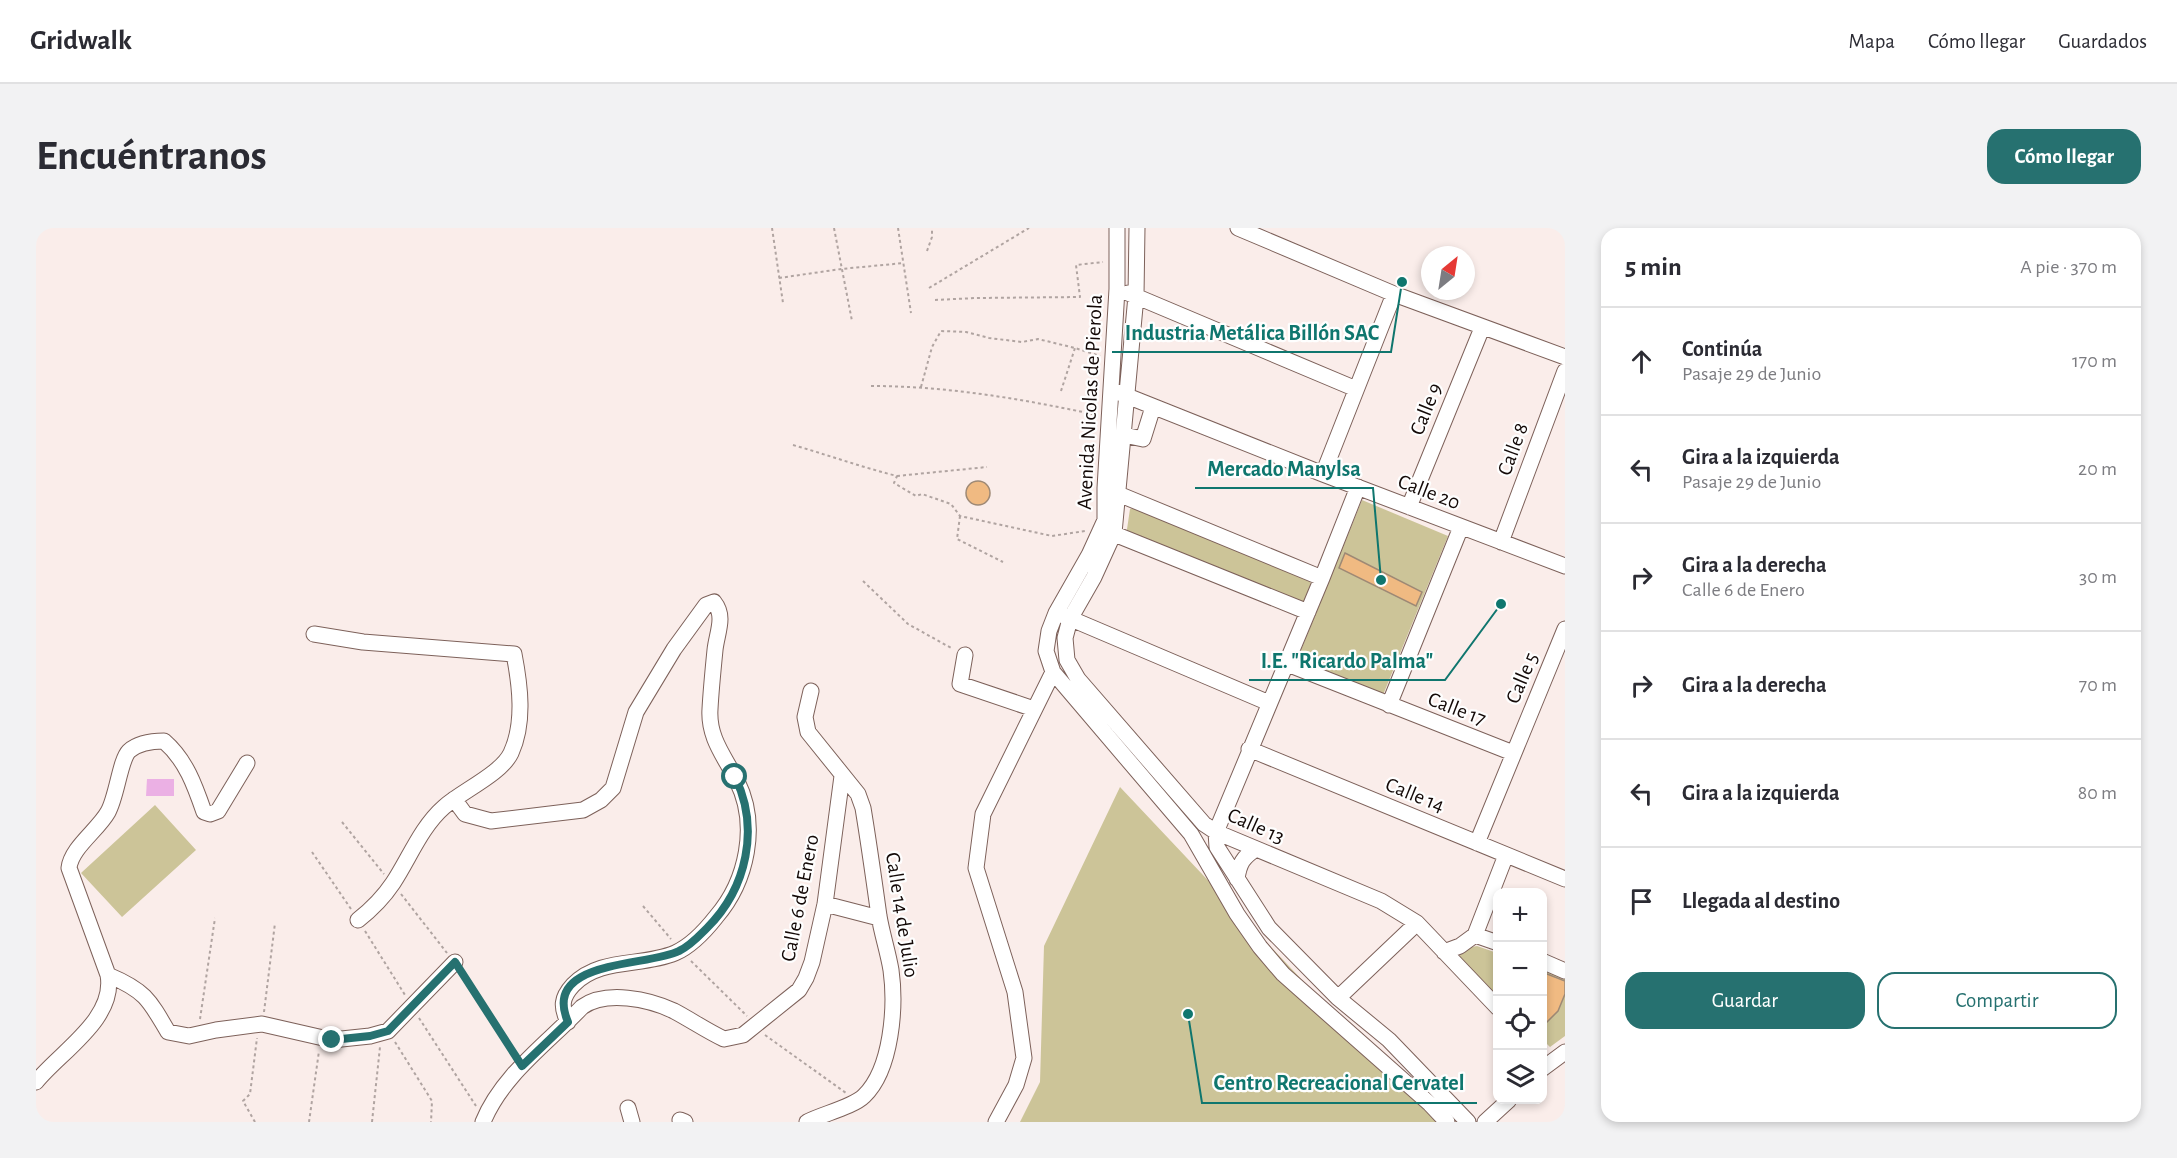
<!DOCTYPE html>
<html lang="es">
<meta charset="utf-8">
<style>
:root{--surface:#fff;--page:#f2f2f3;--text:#2b2b33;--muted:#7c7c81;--line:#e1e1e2;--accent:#267170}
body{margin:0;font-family:"Alegreya Sans",sans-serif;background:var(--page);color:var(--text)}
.controls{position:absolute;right:18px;bottom:18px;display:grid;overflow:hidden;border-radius:12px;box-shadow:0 3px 9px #0003}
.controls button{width:54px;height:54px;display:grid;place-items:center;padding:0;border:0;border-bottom:2px solid var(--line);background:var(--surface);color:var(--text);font:30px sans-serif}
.compass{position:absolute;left:1385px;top:18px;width:54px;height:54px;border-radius:50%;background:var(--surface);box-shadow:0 3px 9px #0003;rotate:30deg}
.stop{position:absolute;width:18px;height:18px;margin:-14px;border:4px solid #267170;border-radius:50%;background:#fff}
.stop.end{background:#267170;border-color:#fff;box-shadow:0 2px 6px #0008}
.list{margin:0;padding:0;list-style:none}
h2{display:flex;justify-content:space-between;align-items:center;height:78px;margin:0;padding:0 24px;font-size:26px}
h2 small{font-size:20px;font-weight:400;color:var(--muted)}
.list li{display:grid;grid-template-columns:39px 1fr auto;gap:18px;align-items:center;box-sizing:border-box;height:108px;padding:0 24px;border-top:2px solid var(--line)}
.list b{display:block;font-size:22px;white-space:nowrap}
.list p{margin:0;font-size:20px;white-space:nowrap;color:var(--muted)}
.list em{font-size:20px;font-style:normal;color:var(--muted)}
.actions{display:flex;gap:12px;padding:18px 24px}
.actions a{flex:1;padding:14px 0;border:2px solid var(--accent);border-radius:18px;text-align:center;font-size:21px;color:var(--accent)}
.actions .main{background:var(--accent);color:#fff}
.icon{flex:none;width:33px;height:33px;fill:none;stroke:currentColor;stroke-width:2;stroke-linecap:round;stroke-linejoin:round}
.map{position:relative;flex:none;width:1529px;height:894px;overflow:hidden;border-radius:18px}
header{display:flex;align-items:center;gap:36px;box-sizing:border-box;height:84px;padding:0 30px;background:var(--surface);border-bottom:2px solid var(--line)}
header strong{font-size:28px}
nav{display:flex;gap:33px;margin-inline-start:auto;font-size:21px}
.intro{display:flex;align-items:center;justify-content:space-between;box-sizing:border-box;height:144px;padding:0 36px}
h1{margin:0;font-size:42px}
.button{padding:15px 27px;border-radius:18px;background:var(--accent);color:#fff;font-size:21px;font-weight:700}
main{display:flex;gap:36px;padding:0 36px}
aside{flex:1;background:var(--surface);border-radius:18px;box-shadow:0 3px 9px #0003}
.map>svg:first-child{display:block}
</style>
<header>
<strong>Gridwalk</strong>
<nav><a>Mapa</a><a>Cómo llegar</a><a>Guardados</a></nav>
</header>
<div class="intro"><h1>Encuéntranos</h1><a class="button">Cómo llegar</a></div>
<main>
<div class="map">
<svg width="1529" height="894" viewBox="0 0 1529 894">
<rect width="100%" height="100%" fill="#faedea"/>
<path fill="#ccc498" d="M1326,272L1412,308L1347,467L1261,432Z
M1097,280L1274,352L1275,356L1266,378L1090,308L1094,281Z
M1084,559L1400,894H984L1004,854L1008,718Z
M119,577L160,622L86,689L45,645Z
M1441,718L1461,725V769L1423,729C1426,722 1434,719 1441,718Z
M1506,741L1529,749V808L1514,819L1507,812Z"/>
<path fill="#ebb0e4" d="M111,551H138V568H110Z"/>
<path fill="#f0ba82" stroke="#9e8975" stroke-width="1.5" d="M930 265a12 12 0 1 1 24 0a12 12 0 1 1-24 0Z
M1309,325L1386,364L1380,378L1303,340Z
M1506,744L1529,753V766L1522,783L1506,799Z"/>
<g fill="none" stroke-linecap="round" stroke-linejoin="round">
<defs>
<path id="minor" d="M1081,0V61L1069,260V292L1053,327L1020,385L1013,403L1010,423L1017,444L1155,606L1201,686L1224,719L1247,746L1394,876L1411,894
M1101,0L1100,68L1078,305L1058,349L1034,391L1029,410L1031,432L1042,451L1168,596L1180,604L1345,673L1381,695L1462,780
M1202,0L1358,66L1529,129
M1092,65L1320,161
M1081,164L1287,246L1529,338
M1088,207L1107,211L1117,179
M1287,246L1358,66
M1322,259L1286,350L1180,604L1181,619L1233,700L1302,770L1353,812L1432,894
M1075,263L1286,350
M1373,279L1446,100
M1071,303L1272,384
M1465,314L1529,143
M1026,387L1233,475
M278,406L327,414L478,426C484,457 489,495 475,525C465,546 426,563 408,579C385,599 373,631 357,655C347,670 336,681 322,692
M929,427L924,456L998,481
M1249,435L1477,525
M1353,477L1425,299
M1213,521L1529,651
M418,571L429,586L455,593L547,582L565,572L577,560L600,484L638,421L670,377L678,374C682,379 684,384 684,391C684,401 680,412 679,422C677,442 675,462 674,481C672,510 689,529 701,553C723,597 711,653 680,689C669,703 655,718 639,725C606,739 564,729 537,757C525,770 525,779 532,794
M1441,615L1529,401
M1201,651C1203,636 1207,629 1220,621
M789,676L843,690
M1439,707L1462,715
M1408,724L1424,718L1439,707L1470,627
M1506,733L1529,743
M72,747C108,762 113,771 132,804L153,808L180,802L226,796L296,812L334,808L352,803L419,734
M1302,770L1381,695
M1506,841L1529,824
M0,854C24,824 80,791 72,747L33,640C35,620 62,602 72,584C81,568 84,532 93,523C102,515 117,513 128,513C150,532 159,558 168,584L174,586L182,583L211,535
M592,880L596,894
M644,892L649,894
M447,894C466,847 512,815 546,779C570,762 613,771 638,783C655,792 671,803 688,811L707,807L763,762L770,750L776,734L789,676L806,548
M771,894C786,886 817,879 828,868C856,841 860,778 855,742C852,724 846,706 843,688C838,652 833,616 827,580L822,566L772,504L769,489L775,463
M960,894L980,857L988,830L979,764L940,640L947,586L1017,444
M1449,894L1473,872"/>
</defs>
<use href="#minor" stroke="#7d615a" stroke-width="17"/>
<path stroke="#b0a4a1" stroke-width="2" stroke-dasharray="3 3" stroke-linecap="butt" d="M736,0L747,75
M798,0L816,93
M862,0L875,85
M891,23L896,9V0
M743,50L805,41L868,35
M893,60L993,0
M899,72L940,70L1044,69L1040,37L1067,34
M835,158C912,158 986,171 1061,187
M885,159L896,119L905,103L930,104L953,110L986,114L1002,111L1039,120L1064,128
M1025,163L1039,120
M757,217C792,227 825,239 861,248L858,255L880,268L886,266L915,276L924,288L1016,308L1049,303
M861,248L951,239
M924,288L921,311L967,334
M827,353L872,396L917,421
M306,594L348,646
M276,624L315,681
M365,666L411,725
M607,678L635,711
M329,703L369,767
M655,733L711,788
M425,745L478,825
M228,784L239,695
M383,790L440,878
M164,791L179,690
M729,807L810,865
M359,814L396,873L395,894
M219,894L207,873L214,866L221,810
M273,894L283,823
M336,894L344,819"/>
<use href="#minor" stroke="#fff" stroke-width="15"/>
</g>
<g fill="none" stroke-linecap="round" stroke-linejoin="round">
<path stroke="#267170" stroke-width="8" d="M296,812L334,808L352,803L419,734L486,838L532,794C505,731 611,739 643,723C654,718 663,708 671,700C711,660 724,600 699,549"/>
</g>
<g text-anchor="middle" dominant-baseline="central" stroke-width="4.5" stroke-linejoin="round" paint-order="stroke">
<g font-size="21" fill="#130907" stroke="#fefefe">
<text transform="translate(1054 174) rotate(-87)">Avenida Nicolas de Pierola</text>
<text transform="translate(1390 181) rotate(-68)">Calle 9</text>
<text transform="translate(1477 221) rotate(-70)">Calle 8</text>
<text transform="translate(1393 264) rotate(21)">Calle 20</text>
<text transform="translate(1486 450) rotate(-67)">Calle 5</text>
<text transform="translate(1421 481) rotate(21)">Calle 17</text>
<text transform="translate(1379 567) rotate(22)">Calle 14</text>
<text transform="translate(1220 598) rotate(24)">Calle 13</text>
<text transform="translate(764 670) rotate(-79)">Calle 6 de Enero</text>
<text transform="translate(866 687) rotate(81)">Calle 14 de Julio</text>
</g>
</g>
<path fill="none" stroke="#0f766e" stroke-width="2" d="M1366 54L1355 124H1076M1345 352L1337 260H1159M1465 376L1409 452H1213M1152 786L1166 875H1441"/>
<g fill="#0f766e" stroke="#fefefe" stroke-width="2">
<circle cx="1366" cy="54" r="6"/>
<circle cx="1345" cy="352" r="6"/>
<circle cx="1465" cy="376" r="6"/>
<circle cx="1152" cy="786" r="6"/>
</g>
<g font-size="22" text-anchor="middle" font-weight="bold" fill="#0f766e" stroke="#fefefe" stroke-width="4.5" stroke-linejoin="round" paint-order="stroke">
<text x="1216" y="112">Industria Metálica Billón SAC</text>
<text x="1248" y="248">Mercado Manylsa</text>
<text x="1311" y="440">I.E. "Ricardo Palma"</text>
<text x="1303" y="862">Centro Recreacional Cervatel</text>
</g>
</svg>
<div class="controls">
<button>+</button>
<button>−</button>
<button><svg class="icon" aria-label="locate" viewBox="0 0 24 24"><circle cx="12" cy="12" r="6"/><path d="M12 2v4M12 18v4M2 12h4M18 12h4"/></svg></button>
<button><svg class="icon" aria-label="layers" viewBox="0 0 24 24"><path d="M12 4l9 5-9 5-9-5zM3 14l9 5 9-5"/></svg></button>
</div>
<svg class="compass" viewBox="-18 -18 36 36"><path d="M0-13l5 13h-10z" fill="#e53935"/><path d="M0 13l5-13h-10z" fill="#7c7c81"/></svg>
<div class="stop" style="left:699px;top:549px"></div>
<div class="stop end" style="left:296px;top:812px"></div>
</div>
<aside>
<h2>5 min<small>A pie · 370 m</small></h2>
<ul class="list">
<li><svg class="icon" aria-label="ahead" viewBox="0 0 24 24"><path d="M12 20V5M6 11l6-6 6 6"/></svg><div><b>Continúa</b><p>Pasaje 29 de Junio</p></div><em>170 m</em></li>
<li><svg class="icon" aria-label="left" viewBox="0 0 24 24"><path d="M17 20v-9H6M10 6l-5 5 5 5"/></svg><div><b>Gira a la izquierda</b><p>Pasaje 29 de Junio</p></div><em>20 m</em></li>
<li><svg class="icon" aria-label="right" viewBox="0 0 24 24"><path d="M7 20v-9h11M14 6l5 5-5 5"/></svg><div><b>Gira a la derecha</b><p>Calle 6 de Enero</p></div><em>30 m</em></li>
<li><svg class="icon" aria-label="right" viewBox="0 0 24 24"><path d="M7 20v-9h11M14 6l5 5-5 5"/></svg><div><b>Gira a la derecha</b></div><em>70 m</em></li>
<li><svg class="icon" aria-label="left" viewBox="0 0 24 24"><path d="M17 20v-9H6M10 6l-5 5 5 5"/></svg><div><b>Gira a la izquierda</b></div><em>80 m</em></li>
<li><svg class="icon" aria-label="arrive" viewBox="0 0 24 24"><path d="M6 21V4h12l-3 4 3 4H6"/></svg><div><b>Llegada al destino</b></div></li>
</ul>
<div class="actions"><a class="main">Guardar</a><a>Compartir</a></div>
</aside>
</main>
